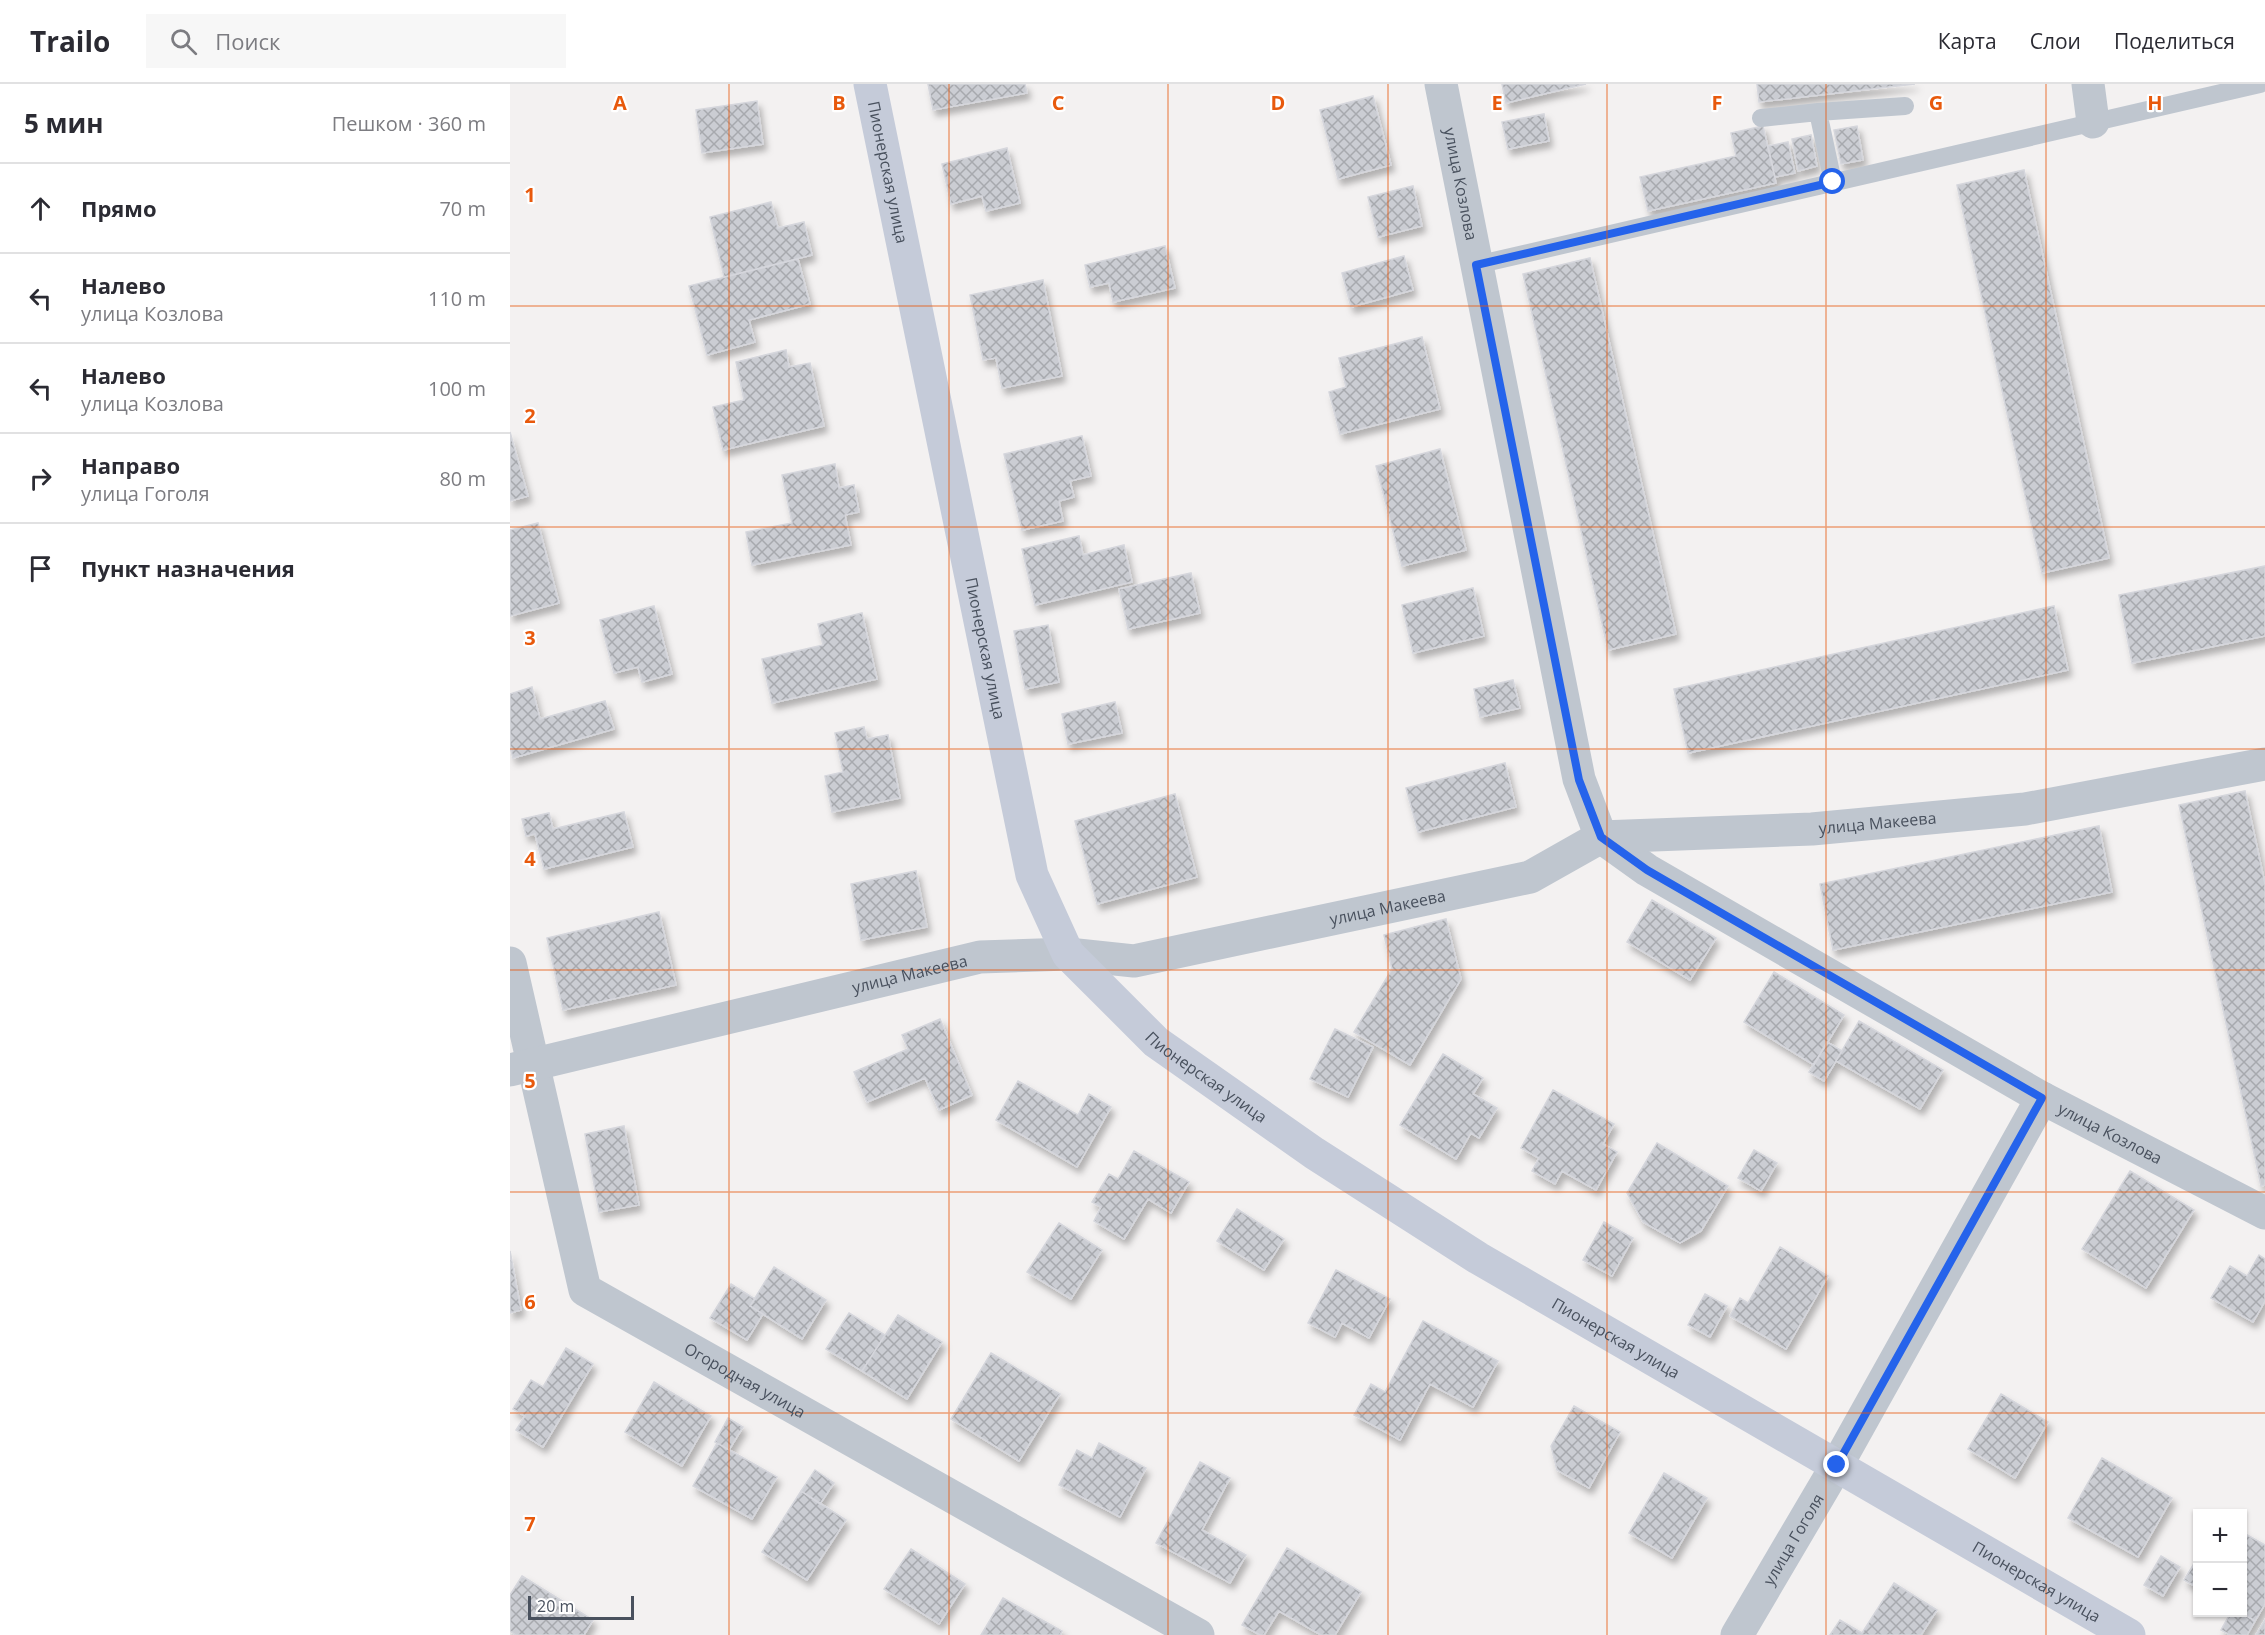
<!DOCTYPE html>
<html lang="ru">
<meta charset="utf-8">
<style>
:root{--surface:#fff;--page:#f7f7f7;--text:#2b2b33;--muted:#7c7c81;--line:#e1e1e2}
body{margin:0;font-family:"Open Sans",sans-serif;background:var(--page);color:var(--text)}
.controls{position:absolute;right:18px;bottom:18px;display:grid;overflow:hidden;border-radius:0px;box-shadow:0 2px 4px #0004}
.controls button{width:54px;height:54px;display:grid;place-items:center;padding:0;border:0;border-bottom:2px solid var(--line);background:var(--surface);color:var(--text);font:30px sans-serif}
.scale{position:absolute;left:18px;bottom:15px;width:106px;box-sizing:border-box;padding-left:6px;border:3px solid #49515e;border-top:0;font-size:16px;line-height:21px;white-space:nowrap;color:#49515e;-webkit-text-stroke:4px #fff;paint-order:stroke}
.stop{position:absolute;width:18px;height:18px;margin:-14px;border:4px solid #2563eb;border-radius:50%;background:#fff}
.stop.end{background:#2563eb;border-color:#fff;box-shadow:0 2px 6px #0008}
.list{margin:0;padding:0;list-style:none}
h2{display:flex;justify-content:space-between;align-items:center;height:78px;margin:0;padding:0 24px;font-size:26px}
h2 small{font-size:20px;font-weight:400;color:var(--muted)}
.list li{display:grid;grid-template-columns:39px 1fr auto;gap:18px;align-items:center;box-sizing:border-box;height:90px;padding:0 24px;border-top:2px solid var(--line)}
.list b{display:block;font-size:22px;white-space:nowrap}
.list p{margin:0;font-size:20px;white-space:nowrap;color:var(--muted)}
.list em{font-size:20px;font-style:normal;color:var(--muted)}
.icon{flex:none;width:33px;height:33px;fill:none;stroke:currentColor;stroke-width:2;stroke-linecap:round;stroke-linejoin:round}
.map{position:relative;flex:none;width:1755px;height:1551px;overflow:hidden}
header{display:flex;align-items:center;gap:36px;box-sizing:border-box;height:84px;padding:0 30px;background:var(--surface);border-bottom:2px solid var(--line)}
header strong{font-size:28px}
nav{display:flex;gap:33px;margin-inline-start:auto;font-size:21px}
.search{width:420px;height:54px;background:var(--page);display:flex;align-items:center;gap:15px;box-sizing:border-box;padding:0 21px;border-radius:0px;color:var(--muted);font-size:22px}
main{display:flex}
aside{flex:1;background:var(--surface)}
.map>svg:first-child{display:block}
</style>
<header>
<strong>Trailo</strong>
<div class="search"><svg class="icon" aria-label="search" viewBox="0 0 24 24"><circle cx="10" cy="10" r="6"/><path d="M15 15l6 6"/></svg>Поиск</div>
<nav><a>Карта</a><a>Слои</a><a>Поделиться</a></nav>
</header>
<main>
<aside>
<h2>5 мин<small>Пешком · 360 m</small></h2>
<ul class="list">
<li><svg class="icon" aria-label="ahead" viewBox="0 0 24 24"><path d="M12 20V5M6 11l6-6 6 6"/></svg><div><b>Прямо</b></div><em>70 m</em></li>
<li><svg class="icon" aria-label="left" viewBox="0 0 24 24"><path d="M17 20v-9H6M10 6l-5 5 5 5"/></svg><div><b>Налево</b><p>улица Козлова</p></div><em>110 m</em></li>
<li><svg class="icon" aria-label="left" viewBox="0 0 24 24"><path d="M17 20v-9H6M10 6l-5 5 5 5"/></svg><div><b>Налево</b><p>улица Козлова</p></div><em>100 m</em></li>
<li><svg class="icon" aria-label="right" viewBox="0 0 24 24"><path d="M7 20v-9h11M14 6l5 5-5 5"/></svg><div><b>Направо</b><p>улица Гоголя</p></div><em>80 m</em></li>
<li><svg class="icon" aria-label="arrive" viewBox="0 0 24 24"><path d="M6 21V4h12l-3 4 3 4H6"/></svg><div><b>Пункт назначения</b></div></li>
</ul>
</aside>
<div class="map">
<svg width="1755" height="1551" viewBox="0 0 1755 1551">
<defs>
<pattern id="building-cross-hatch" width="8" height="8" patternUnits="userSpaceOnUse" patternTransform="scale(1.5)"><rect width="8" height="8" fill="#cbcdd3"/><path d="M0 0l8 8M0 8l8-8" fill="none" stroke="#a7a9ae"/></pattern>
<filter id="shadow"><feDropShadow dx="3.5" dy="6" stdDeviation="3" flood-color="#0004"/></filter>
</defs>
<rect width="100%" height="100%" fill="#f3f1f1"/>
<path fill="url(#building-cross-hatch)" stroke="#d5d6dc" stroke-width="1.5" filter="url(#shadow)" d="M418,0H515L517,9L423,26Z
M992,0H1076L996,19Z
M1247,0H1405L1249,18Z
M863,12L881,81L828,95L810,26Z
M247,17L253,60L192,69L186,26Z
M1034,30L1039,57L998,65L992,38Z
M1253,42L1266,99L1138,127L1130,93L1226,72L1221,49Z
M1347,42L1353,76L1331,80L1324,46Z
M1301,51L1307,82L1288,87L1282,55Z
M1278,58L1285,89L1265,93L1258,62Z
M497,64L510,119L476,127L472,112L441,120L432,80Z
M1514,86L1599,474L1532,489L1447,101Z
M903,102L912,142L868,153L858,113Z
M261,118L268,144L294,138L302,171L214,193L200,133Z
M655,162L665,204L603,218L599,199L580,203L575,181Z
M894,172L903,206L841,223L832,189Z
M1080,174L1166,550L1098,566L1013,190Z
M288,175L300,220L239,236L245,258L197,271L179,202Z
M533,196L552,292L492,304L486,274L473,276L460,211Z
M912,253L930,325L830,350L819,308L836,303L829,274Z
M276,266L279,283L300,279L314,342L213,366L203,323L234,316L226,278Z
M0,348L18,412L0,417Z
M572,352L581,392L560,397L564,413L549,417L553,437L512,446L494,370Z
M930,365L956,466L892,482L866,382Z
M325,380L329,404L344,401L349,428L335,431L341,461L242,481L236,448L282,439L272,391Z
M28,439L49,519L0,532V446Z
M569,452L573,471L614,461L622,498L525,521L512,465Z
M1755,482V552L1622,579L1609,511Z
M681,489L690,529L618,545L609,505Z
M963,504L974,552L903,569L892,521Z
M144,522L162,590L132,598L128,583L104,589L90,536Z
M1544,522L1558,586L1178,669L1164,605Z
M352,529L367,595L262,619L252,575L313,561L308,540Z
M538,541L549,598L515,605L504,547Z
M1003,596L1010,624L970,633L964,605Z
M22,603L30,635L95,617L104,645L3,674L0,663V610Z
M605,618L612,649L558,660L552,630Z
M354,643L357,655L378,651L390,714L322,728L315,692L333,688L325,649Z
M995,679L1006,723L908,748L896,704Z
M1735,707L1755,800V1101L1751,1102L1669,721Z
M665,710L687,793L587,820L565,737Z
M114,728L123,763L34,785L25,750L16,752L12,735L39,729L43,745Z
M1589,742L1602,808L1323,866L1310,800Z
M406,787L417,843L351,856L341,800Z
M1142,816L1206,854L1180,896L1117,858Z
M149,828L166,901L53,926L37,854Z
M936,835L951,895L900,981L844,948L882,885L874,851Z
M1264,888L1334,931L1304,981L1234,938Z
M430,935L462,1011L429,1026L415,994L357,1018L344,988L398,965L392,951Z
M1349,937L1433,986L1410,1025L1326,977Z
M825,945L863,963L838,1013L800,995Z
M1317,958L1332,967L1314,997L1299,988Z
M933,970L973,994L963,1010L987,1024L969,1054L961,1049L946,1075L890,1041Z
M508,997L568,1031L579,1010L601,1023L567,1083L486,1036Z
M1043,1006L1104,1040L1093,1060L1107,1068L1086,1106L1052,1087L1045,1100L1022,1087L1029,1074L1011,1064Z
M114,1042L129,1121L89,1128L75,1050Z
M1147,1059L1218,1102L1191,1147L1170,1159L1133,1138L1117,1109Z
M1244,1066L1267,1079L1251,1107L1228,1094Z
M624,1067L679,1098L661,1129L638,1115L614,1155L584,1137L591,1123L582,1118L599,1090L608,1095Z
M1620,1087L1684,1126L1636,1204L1572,1165Z
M727,1125L774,1155L754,1186L707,1157Z
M1094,1138L1123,1154L1102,1192L1073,1176Z
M549,1139L592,1166L561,1215L517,1188Z
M1270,1163L1318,1192L1276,1265L1220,1232L1230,1214L1238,1219Z
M0,1167L11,1226L0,1229Z
M1749,1171L1755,1175V1217L1743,1238L1701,1214L1720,1182L1737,1192Z
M264,1183L316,1216L292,1255L240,1222Z
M826,1186L880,1215L859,1254L832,1239L825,1253L798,1239Z
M221,1200L245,1215L240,1222L253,1230L237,1256L200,1234Z
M1195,1210L1217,1222L1200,1253L1178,1241Z
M339,1229L375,1251L352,1287L316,1265Z
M388,1231L432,1258L397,1315L352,1287Z
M913,1237L988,1277L963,1323L920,1300L890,1356L844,1331L861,1300L875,1308Z
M56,1264L83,1280L33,1363L6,1346L15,1332L3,1325L21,1296L33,1303Z
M481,1269L550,1310L509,1377L441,1335Z
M144,1298L201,1332L172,1382L115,1348Z
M1491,1310L1538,1338L1505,1394L1458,1365Z
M1064,1322L1110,1348L1079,1404L1047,1386L1041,1362Z
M218,1334L233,1343L219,1366L205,1358Z
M207,1359L267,1393L242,1435L183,1402Z
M589,1359L636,1384L610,1433L549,1401L567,1366L582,1374Z
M1592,1374L1662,1414L1628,1473L1558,1434Z
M690,1378L720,1394L692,1446L736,1471L720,1499L646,1459Z
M305,1386L324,1399L310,1420L291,1407Z
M1154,1389L1197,1414L1162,1474L1119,1449Z
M291,1407L336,1436L297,1496L252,1468Z
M1732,1448L1755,1461V1520L1745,1537L1730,1528H1732Z
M777,1464L851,1508L825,1551H811L769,1527L754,1551H750L732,1541Z
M401,1465L455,1500L429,1540L374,1505Z
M1651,1472L1670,1483L1653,1512L1634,1501Z
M1688,1473V1504L1674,1496Z
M12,1492L83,1536L74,1551H6L0,1547V1511Z
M1384,1499L1427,1526L1411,1551H1320L1330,1536L1352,1549Z
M493,1514L552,1547L550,1551H471Z
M1721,1528H1730L1745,1537L1737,1551H1720L1711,1546Z
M1755,1536V1551H1746Z"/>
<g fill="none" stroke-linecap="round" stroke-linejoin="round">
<path stroke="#bfc6cf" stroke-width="18" d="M1308,28L1395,22
M1251,34L1308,28L1323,98
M966,181L1750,0"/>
<g stroke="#bfc6cf" stroke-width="33">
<path id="s1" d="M931,0L1069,695L1091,753L1137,786L1532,1014L1755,1129"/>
<path d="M1578,0L1583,38"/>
<path id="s2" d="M0,879L75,1206L688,1551"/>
<path id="s3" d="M0,986L470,873L558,870L624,877L1020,793L1091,753L1302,745L1515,725L1755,680"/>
<path id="s4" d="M1227,1551L1327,1381L1532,1014"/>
</g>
<path stroke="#c5cbd9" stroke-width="33" id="s5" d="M360,0L522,791L558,870L646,958L804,1069L968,1174L1619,1551"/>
</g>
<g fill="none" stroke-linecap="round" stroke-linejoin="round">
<path stroke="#2563eb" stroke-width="8" d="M1323,98L966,181L1069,696L1091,753L1137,786L1532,1014L1327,1381"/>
</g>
<path fill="none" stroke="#e8590c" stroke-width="1.5" stroke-opacity="0.55" d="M219,0V1551M439,0V1551M658,0V1551M878,0V1551M1097,0V1551M1316,0V1551M1536,0V1551M0,222H1755M0,443H1755M0,665H1755M0,886H1755M0,1108H1755M0,1329H1755"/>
<g text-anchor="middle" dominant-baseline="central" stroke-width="4.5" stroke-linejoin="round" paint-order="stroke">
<g font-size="16" fill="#49515e" stroke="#fff">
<text stroke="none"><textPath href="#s5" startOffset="90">Пионерская улица</textPath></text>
<text stroke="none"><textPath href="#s1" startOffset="102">улица Козлова</textPath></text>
<text stroke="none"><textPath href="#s5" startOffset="576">Пионерская улица</textPath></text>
<text stroke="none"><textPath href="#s3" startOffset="1401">улица Макеева</textPath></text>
<text stroke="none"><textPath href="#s3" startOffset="897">улица Макеева</textPath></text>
<text stroke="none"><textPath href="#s3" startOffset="411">улица Макеева</textPath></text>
<text stroke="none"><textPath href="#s5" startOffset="1080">Пионерская улица</textPath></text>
<text stroke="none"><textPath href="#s1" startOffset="1360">улица Козлова</textPath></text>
<text stroke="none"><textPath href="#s5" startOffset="1566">Пионерская улица</textPath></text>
<text stroke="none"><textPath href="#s2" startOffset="519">Огородная улица</textPath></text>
<text stroke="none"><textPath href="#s4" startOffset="111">улица Гоголя</textPath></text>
<text stroke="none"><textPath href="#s5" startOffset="2052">Пионерская улица</textPath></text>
</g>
</g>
<g font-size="20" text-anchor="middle" font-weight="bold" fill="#e8590c" stroke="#fff" stroke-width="4.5" stroke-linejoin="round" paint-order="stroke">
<text x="110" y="26">A</text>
<text x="329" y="26">B</text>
<text x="548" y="26">C</text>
<text x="768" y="26">D</text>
<text x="987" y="26">E</text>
<text x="1207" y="26">F</text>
<text x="1426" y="26">G</text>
<text x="1645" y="26">H</text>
<text x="20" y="118">1</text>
<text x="20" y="339">2</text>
<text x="20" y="561">3</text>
<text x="20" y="782">4</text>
<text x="20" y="1004">5</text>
<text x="20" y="1225">6</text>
<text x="20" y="1447">7</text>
</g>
</svg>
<div class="controls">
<button>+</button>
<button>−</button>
</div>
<div class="scale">20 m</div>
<div class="stop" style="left:1323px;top:98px"></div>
<div class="stop end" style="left:1327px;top:1381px"></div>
</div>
</main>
